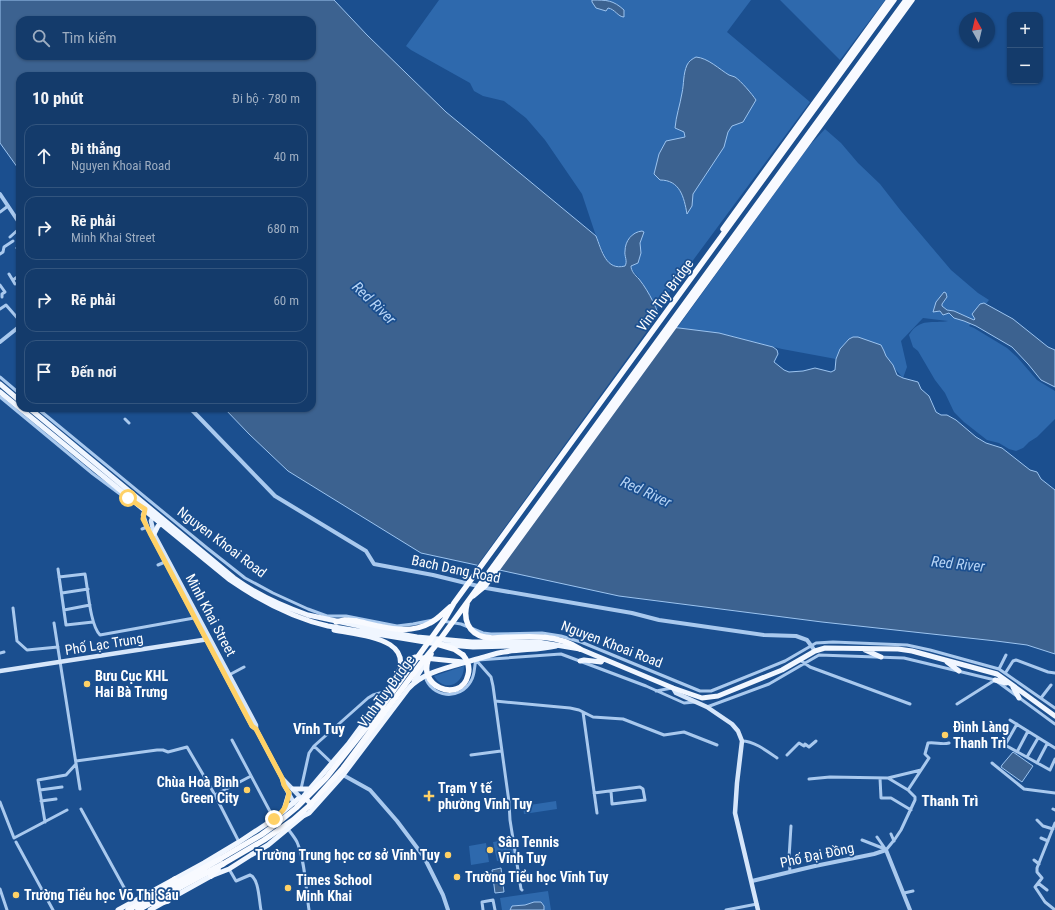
<!DOCTYPE html>
<html lang="vi">
<meta charset="utf-8">
<style>
:root{--surface:#143b6b;--page:#1d4271;--text:#f1f3f6;--muted:#9dadc1;--line:#33557e}
body{margin:0;font-family:"Roboto Condensed",sans-serif;background:var(--page);color:var(--text)}
.controls{position:absolute;right:12px;top:12px;display:grid;overflow:hidden;border-radius:8px;box-shadow:0 1px 3px #0004}
.controls button{width:36px;height:36px;display:grid;place-items:center;padding:0;border:0;border-bottom:1px solid var(--line);background:var(--surface);color:var(--text);font:20px sans-serif}
.compass{position:absolute;left:959px;top:12px;width:36px;height:36px;border-radius:50%;background:var(--surface);box-shadow:0 1px 3px #0004;rotate:352deg}
.stop{position:absolute;width:12px;height:12px;margin:-9px;border:3px solid #ffd166;border-radius:50%;background:#fff}
.stop.end{background:#ffd166;border-color:#fff;box-shadow:0 1px 4px #0008}
.list{margin:0;padding:0;list-style:none}
h2{display:flex;justify-content:space-between;align-items:center;height:52px;margin:0;padding:0 16px;font-size:17px}
h2 small{font-size:13px;font-weight:400;color:var(--muted)}
.list li{display:grid;grid-template-columns:26px 1fr auto;gap:12px;align-items:center;box-sizing:border-box;height:64px;margin:0 8px 8px;padding:0 8px;border:1px solid var(--line);border-radius:12px}
.list b{display:block;font-size:15px;white-space:nowrap}
.list p{margin:0;font-size:13px;white-space:nowrap;color:var(--muted)}
.list em{font-size:13px;font-style:normal;color:var(--muted)}
.icon{flex:none;width:22px;height:22px;fill:none;stroke:currentColor;stroke-width:2;stroke-linecap:round;stroke-linejoin:round}
.map{position:relative;flex:none;width:1055px;height:910px;overflow:hidden}
.search{position:absolute;background:var(--surface);box-shadow:0 1px 3px #0004;left:16px;top:16px;width:300px;height:44px;display:flex;align-items:center;gap:10px;box-sizing:border-box;padding:0 14px;border-radius:12px;color:var(--muted);font-size:15px}
.panel{position:absolute;background:var(--surface);box-shadow:0 1px 3px #0004;left:16px;top:72px;width:300px;height:340px;border-radius:12px}
.map>svg:first-child{display:block}
</style>
<div class="map">
<svg width="1055" height="910" viewBox="0 0 1055 910">
<rect width="100%" height="100%" fill="#1b4f8f"/>
<path fill="#2e69ad" d="M439,0H751L727,32L810,102L657,309C651,298 638,271 627,267C623,266 618,267 614,267L607,261L596,236L582,194L545,140L526,118L504,101L483,96L474,91L470,83L411,50L406,46Z
M780,0H885L840,60Z
M825,129L841,143L858,163L880,184L901,211L951,270L978,293L989,300L969,326L974,328L1007,348L1017,357L1037,380L1055,391V419L1037,437L1029,442L1023,448L1016,451L1009,449L999,443L987,440L964,422L954,412L945,393L935,380L918,351L913,347L909,335C920,317 933,324 948,321L923,318L901,341L907,367L903,378L888,361L868,354L836,359L782,349L719,333L677,328L809,146Z
M464,666C464,685 444,693 434,676Z
M556,801L557,809L524,814L523,806Z
M512,839L515,858L497,861L493,842Z
M486,843L489,862L471,865L469,846Z
M548,891L551,910H502L500,898Z"/>
<path fill="#3c6290" stroke="#9cc4f0" fill-rule="evenodd" d="M0,0H334L367,35L446,112L596,236C602,251 606,271 625,266C628,261 624,256 625,251C625,241 632,232 642,231L644,232L640,243L641,253L638,263L631,266C631,271 635,275 639,279C650,293 657,309 663,326L719,333L773,347L777,350L778,354L774,362L784,370L789,372L803,371L815,368L831,372L835,370L836,359L840,349L849,339L853,337H858L881,345L884,351L886,356L893,365L897,375L903,378L918,382L921,389L929,396L936,412L941,415H947L956,420L976,437L986,443L1002,448L1030,470L1037,472L1041,479L1055,490V654L1027,645L996,641L822,622L619,596L421,553L288,471L249,434L224,408H312V76H20V171L0,143ZM20,20H312V56H20Z
M592,0C607,0 613,0 624,10V17C618,17 615,9 608,8L606,11L596,8L592,2Z
M696,57C708,58 719,69 729,75C731,76 733,76 735,77C741,81 752,94 756,100L743,122L732,126L728,132L724,147L693,194L692,206L687,214C684,197 680,180 660,180L654,174L659,154L666,141L685,137L684,132L675,128C676,116 680,105 682,93C684,84 683,74 687,65C689,61 692,59 696,57Z
M944,292L946,293L947,297L942,304V306L947,310L954,311L974,320L975,319L972,314L980,304L984,303L1013,319L1048,347L1055,350V387L1041,380L1028,364L1012,347L976,326L964,321L954,318L949,313L943,315L940,311L933,312L936,302Z
M1013,752L1033,766L1022,782L1001,767L1002,765Z
M501,868L504,892L495,893L492,870Z
M534,902H541L544,906V910H510L512,906L525,905Z"/>
<path fill="#1b4f8f" d="M660,313L664,325L675,326L496,571L476,567Z"/>
<g fill="none" stroke-linecap="round" stroke-linejoin="round">
<path stroke="#a9c9ee" stroke-width="3" d="M0,212L8,206
M10,237L20,228
M17,248L20,246
M0,254L3,252L4,247L13,241
M9,274L15,284
M13,280L20,275
M0,285L5,292L2,294V297
M0,309L6,305L20,321
M0,377L20,394
M0,397L93,474L124,497
M37,408L207,548L245,578L273,593L308,609L327,616H346L397,626L413,624L433,620
M125,419L129,423
M142,529L147,527
M158,565L165,562
M58,569L66,625L93,622
M59,577L85,574C88,589 90,625 100,635L194,618
M62,593L88,589
M13,608L17,641L27,650L58,647
M64,610L90,605
M442,621L461,624L483,633L491,634L542,633L561,636L581,642L700,691H711L785,661L816,643L833,642L907,645L930,650L999,669L1055,708
M54,623L80,789
M0,653L4,652
M476,660L491,677L493,686L509,802L510,820L521,889L522,890
M478,660L561,654L646,686L684,703L695,702
M800,660L810,667L910,704
M999,669L1006,655
M1006,672L1013,661L1016,660L1048,672L1055,673
M229,675L244,667
M425,676C431,698 460,701 471,681C475,675 474,667 476,660
M656,691L672,688
M1041,698L1051,685
M495,701L570,708L579,710L593,717L623,719L664,735L684,732L717,745
M957,704L995,680
M707,707L769,684L819,655L904,658L995,680L1055,724
M583,712L597,813
M1010,720L1055,748
M1017,724L1005,745L1050,770L1055,759
M232,740L274,819
M742,741C754,741 767,751 777,758
M314,746L333,764
M1017,752L1028,731
M471,755L501,751
M787,755L799,743L804,746L805,744L809,747L816,741
M1027,757L1038,738
M76,761L157,750H163L168,752L187,747L215,795L239,842
M992,763L1024,789L1055,793
M1037,763L1047,744
M880,778L881,798H891L911,810
M888,778L921,770
M809,779L830,777L888,778L908,790L915,797V800L901,830L895,839L886,850L877,837
M301,789L309,753L314,746L368,698L373,695L387,691
M40,790L62,787
M908,790L929,758L925,754L928,743C936,742 942,745 949,743
M594,793L640,787L643,789L645,800L612,804L611,791
M215,795L251,776
M41,801L56,799
M0,802L14,838L67,810
M81,809L132,902
M1053,809L1055,810
M1037,820L1043,826L1053,829
M45,822L38,780L66,775L76,764
M288,829C291,833 295,838 297,842C305,860 306,890 309,910
M891,834L894,841
M1041,838L1048,841
M862,840L885,849
M16,842L53,910
M1034,860L1039,864
M229,869L236,881L250,875C259,878 259,901 261,910
M790,872L789,858L791,826
M1038,883L1047,890
M0,889L7,910
M904,893L913,891
M483,910L482,902L493,900L495,910
M726,910L757,904
M1055,910L1045,902L1035,887L1042,878L1037,872V868L1055,823"/>
<path stroke="#a9c9ee" stroke-width="4" d="M0,194L20,224
M0,342L20,326
M190,408L275,496L366,551L374,564L433,575L486,588L632,613L659,620L764,635L796,636L807,640L815,651
M343,775L370,790L397,821L424,857L443,895L448,910
M752,881L815,866L874,854L886,850L910,910"/>
<path stroke="#d6e6fa" stroke-width="4.5" d="M146,507L143,515L147,527L252,726L256,729L282,778L284,785L294,803
M154,514L151,521L154,534L256,725V729
M0,671L209,639
M673,688L676,693L707,707L732,724L738,731L742,741L737,783L735,813L758,910
M282,778L301,798"/>
<path stroke="#f0f6ff" stroke-width="5" d="M0,384L20,401
M0,392L230,580C259,600 293,618 328,626L437,644L473,647L545,645
M29,408L234,578C256,594 282,606 308,615L388,632L417,637L472,642H538L580,649L673,688L702,698L718,696L782,670L815,651L825,648L898,649L912,651L997,674L1055,716
M154,534L158,526L161,524
M865,650L881,657
M580,661L584,660L601,662L603,659
M947,662L959,671
M400,672L411,659L415,657L463,662
M995,680L1006,683
M414,681L424,665L425,660
M1013,687L1019,698
M293,789H309
M302,798L349,743L394,682C420,638 363,636 334,630
M284,810L289,793
M118,910L204,863L239,842L274,819L298,799L304,798L307,800L311,804V807
M150,910L211,876L229,869L251,855L268,845L303,816L309,813L343,775L408,689C423,671 455,666 477,659C486,657 495,653 504,652C521,649 539,650 556,646"/>
<path stroke="#f8faff" stroke-width="5.5" d="M336,622L345,620L356,621
M484,637L492,638C522,637 554,632 580,649
M437,644L454,649L463,655
M211,876L218,869
M164,887L175,879
M153,904L168,901
M128,910L220,859
M138,910L223,864"/>
<path stroke="#f8faff" stroke-width="5.5" d="M723,229L889,0
M473,596L485,586L912,0
M467,604C463,619 468,633 484,637
M356,621C379,626 408,636 430,623C438,619 443,613 450,607
M431,654C412,686 461,705 468,675C470,668 468,661 463,655
M220,859L261,835L279,822L296,808L326,778L373,719L445,619L454,603L894,0
M223,864L264,840L293,820L309,806L343,768L422,662L436,645L906,0"/>
</g>
<g fill="none" stroke-linecap="round" stroke-linejoin="round">
<path stroke="#ffd166" stroke-width="5" d="M128,498L145,509L143,519L150,533L252,726L256,729L282,778L284,785L289,793C286,807 285,810 274,819"/>
</g>
<g fill="#ffd166" stroke="#1b4f8f" stroke-width="1.5">
<circle cx="87" cy="684" r="4"/>
<circle cx="945" cy="735" r="4"/>
<circle cx="247" cy="790" r="4"/>
<path d="M427 790h4v4h4v4h-4v4h-4v-4h-4v-4h4z"/>
<circle cx="490" cy="850" r="4"/>
<circle cx="448" cy="855" r="4"/>
<circle cx="457" cy="877" r="4"/>
<circle cx="288" cy="888" r="4"/>
<circle cx="16" cy="895" r="4"/>
</g>
<g text-anchor="middle" dominant-baseline="central" stroke-width="3.5" stroke-linejoin="round" paint-order="stroke">
<g font-size="14" fill="#fff" stroke="#1b4f8f">
<text transform="translate(665 295) rotate(-54)">Vinh Tuy Bridge</text>
<text transform="translate(222 542) rotate(37)">Nguyen Khoai Road</text>
<text transform="translate(456 569) rotate(12)">Bach Dang Road</text>
<text transform="translate(211 615) rotate(62)">Minh Khai Street</text>
<text transform="translate(104 644) rotate(-9)">Phố Lạc Trung</text>
<text transform="translate(612 644) rotate(21)">Nguyen Khoai Road</text>
<text transform="translate(386 691) rotate(-54)">Vinh Tuy Bridge</text>
<text transform="translate(817 855) rotate(-12)">Phố Đại Đồng</text>
</g>
<g font-size="14" font-weight="bold" fill="#fff" stroke="#1b4f8f" text-anchor="start">
<text x="95" y="676">Bưu Cục KHL<tspan x="95" dy="16">Hai Bà Trưng</tspan></text>
<text x="953" y="727">Đình Làng<tspan x="953" dy="16">Thanh Trì</tspan></text>
<text x="239" y="782" text-anchor="end">Chùa Hoà Bình<tspan x="239" dy="16">Green City</tspan></text>
<text x="438" y="788">Trạm Y tế<tspan x="438" dy="16">phường Vĩnh Tuy</tspan></text>
<text x="498" y="842">Sân Tennis<tspan x="498" dy="16">Vĩnh Tuy</tspan></text>
<text x="440" y="855" text-anchor="end">Trường Trung học cơ sở Vĩnh Tuy</text>
<text x="465" y="877">Trường Tiểu học Vĩnh Tuy</text>
<text x="296" y="880">Times School<tspan x="296" dy="16">Minh Khai</tspan></text>
<text x="24" y="895">Trường Tiểu học Võ Thị Sáu</text>
</g>
<g font-size="15" font-style="italic" fill="#b5d3f5" stroke="#1b4f8f">
<text transform="translate(374 303) rotate(44)">Red River</text>
<text transform="translate(646 492) rotate(25)">Red River</text>
<text transform="translate(958 564) rotate(6)">Red River</text>
</g>
<g font-size="15" font-weight="bold" fill="#fff" stroke="#1b4f8f">
<text x="319" y="729">Vĩnh Tuy</text>
<text x="950" y="801">Thanh Trì</text>
</g>
</g>
</svg>
<div class="controls">
<button>+</button>
<button>−</button>
</div>
<svg class="compass" viewBox="-18 -18 36 36"><path d="M0-13l5 13h-10z" fill="#e53935"/><path d="M0 13l5-13h-10z" fill="#9dadc1"/></svg>
<div class="stop" style="left:128px;top:498px"></div>
<div class="stop end" style="left:274px;top:819px"></div>
<div class="search"><svg class="icon" aria-label="search" viewBox="0 0 24 24"><circle cx="10" cy="10" r="6"/><path d="M15 15l6 6"/></svg>Tìm kiếm</div>
<section class="panel">
<h2>10 phút<small>Đi bộ · 780 m</small></h2>
<ul class="list">
<li><svg class="icon" aria-label="ahead" viewBox="0 0 24 24"><path d="M12 20V5M6 11l6-6 6 6"/></svg><div><b>Đi thẳng</b><p>Nguyen Khoai Road</p></div><em>40 m</em></li>
<li><svg class="icon" aria-label="right" viewBox="0 0 24 24"><path d="M7 20v-9h11M14 6l5 5-5 5"/></svg><div><b>Rẽ phải</b><p>Minh Khai Street</p></div><em>680 m</em></li>
<li><svg class="icon" aria-label="right" viewBox="0 0 24 24"><path d="M7 20v-9h11M14 6l5 5-5 5"/></svg><div><b>Rẽ phải</b></div><em>60 m</em></li>
<li><svg class="icon" aria-label="arrive" viewBox="0 0 24 24"><path d="M6 21V4h12l-3 4 3 4H6"/></svg><div><b>Đến nơi</b></div></li>
</ul>
</section>
</div>
